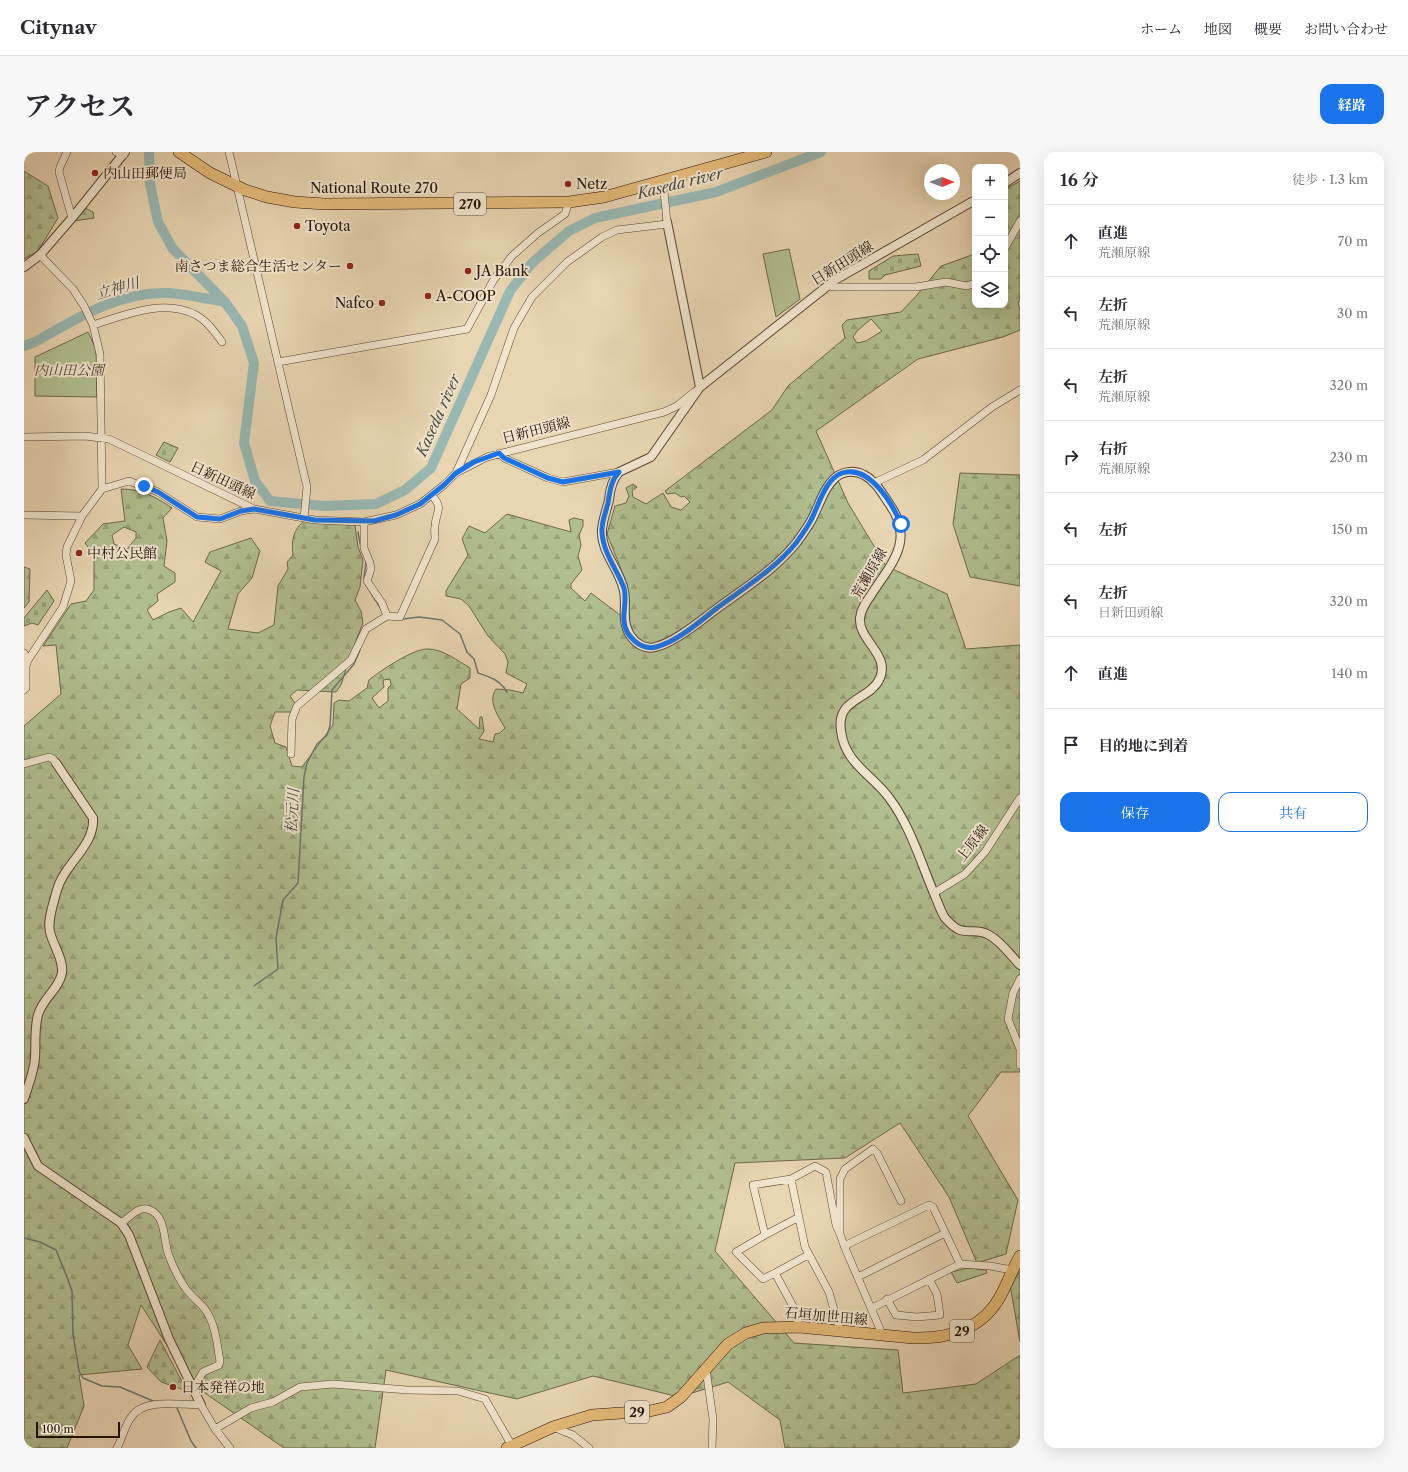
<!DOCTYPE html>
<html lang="ja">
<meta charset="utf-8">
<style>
:root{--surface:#fff;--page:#f7f7f7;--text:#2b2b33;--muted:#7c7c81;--line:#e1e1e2;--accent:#1a73e8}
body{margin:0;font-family:"Libre Caslon Text","Noto Serif JP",serif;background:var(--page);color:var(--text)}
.controls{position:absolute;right:12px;top:12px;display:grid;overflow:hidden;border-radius:8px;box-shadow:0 4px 16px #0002}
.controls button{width:36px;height:36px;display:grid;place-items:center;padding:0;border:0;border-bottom:1px solid var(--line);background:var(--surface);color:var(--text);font:20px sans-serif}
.compass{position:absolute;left:900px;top:12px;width:36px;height:36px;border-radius:50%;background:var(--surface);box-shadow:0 4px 16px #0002;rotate:90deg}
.scale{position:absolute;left:12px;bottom:10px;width:84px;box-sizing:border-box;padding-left:4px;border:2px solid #281308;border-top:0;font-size:11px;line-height:14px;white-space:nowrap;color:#281308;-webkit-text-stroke:3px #f0e4cd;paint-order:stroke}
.stop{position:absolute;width:12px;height:12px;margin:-9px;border:3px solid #1a73e8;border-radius:50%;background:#fff}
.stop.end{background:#1a73e8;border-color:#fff;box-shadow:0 1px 4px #0008}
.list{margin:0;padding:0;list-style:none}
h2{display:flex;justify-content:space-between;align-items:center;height:52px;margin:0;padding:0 16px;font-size:17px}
h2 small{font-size:13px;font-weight:400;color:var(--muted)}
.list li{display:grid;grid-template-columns:26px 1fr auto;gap:12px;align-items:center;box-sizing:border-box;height:72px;padding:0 16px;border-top:1px solid var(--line)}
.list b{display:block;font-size:15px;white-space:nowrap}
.list p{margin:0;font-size:13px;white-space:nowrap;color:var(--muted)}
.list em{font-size:13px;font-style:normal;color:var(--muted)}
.actions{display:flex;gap:8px;padding:12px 16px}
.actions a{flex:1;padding:9px 0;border:1px solid var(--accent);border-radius:12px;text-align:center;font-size:14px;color:var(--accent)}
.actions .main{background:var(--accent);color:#fff}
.icon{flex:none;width:22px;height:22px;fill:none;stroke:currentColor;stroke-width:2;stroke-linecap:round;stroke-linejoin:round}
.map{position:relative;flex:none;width:996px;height:1296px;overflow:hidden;border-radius:12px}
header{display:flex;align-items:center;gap:24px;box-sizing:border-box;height:56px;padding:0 20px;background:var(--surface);border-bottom:1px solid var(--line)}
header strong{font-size:19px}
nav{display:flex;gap:22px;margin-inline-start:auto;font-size:14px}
.intro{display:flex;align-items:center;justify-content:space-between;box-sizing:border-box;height:96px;padding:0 24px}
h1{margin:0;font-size:28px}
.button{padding:10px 18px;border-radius:12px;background:var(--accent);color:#fff;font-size:14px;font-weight:700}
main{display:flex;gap:24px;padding:0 24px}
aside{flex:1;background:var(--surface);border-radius:12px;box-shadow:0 4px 16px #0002}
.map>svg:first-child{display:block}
</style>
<header>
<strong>Citynav</strong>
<nav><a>ホーム</a><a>地図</a><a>概要</a><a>お問い合わせ</a></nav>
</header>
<div class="intro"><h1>アクセス</h1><a class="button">経路</a></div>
<main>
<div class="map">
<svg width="996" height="1296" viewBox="0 0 996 1296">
<defs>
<pattern id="forest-firs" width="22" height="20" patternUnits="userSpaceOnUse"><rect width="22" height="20" fill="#b1be90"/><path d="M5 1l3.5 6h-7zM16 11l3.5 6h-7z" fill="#98a27b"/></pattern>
<pattern id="cemetery-stones" width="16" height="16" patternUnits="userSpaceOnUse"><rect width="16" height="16" fill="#b1be90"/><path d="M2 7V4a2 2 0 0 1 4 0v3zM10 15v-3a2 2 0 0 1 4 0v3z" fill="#98a27b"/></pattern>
</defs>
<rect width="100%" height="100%" fill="#e8d5b2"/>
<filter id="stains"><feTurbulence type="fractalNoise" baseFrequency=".005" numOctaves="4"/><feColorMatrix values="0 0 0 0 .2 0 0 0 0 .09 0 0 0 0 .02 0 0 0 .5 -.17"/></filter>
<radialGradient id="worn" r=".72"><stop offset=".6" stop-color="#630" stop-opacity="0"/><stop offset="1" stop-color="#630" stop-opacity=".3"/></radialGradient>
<path fill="url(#forest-firs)" stroke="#6c684c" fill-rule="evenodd" d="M0,19L24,34L34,66L14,99L0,107Z
M996,29V149L994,150L996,159V178L979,185L894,207L792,279L824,351L862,414L923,442L942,497L996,493V920H977L944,964L994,1048L982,1102L953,1111L925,1045L876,971L821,1006L711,1011L691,1099L770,1191L874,1198L879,1241L952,1232L996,1203V1296H761L756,1268L704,1230L655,1245L569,1224L493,1247L362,1218L351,1296H260L168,1232L117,1153L104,1193L118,1217L55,1223L60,1254L43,1296H0V574L37,542L32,493L19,494L47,452L62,449L70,438V403L61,391L79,372L101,369L97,337C117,337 132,345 148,356L139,366L143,389L140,414L151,421V430L133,442L134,449L123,458L129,468L145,460L157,456L169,470L197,419L181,410L186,400L227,386L236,399L228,426L214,442L204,477L234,481L250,473L254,434L264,417L263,410L269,403C267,391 269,376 281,369L331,373L334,395L339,408L336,435L331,448L337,459L339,471L325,507L317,533L312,540L273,538L266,544L271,551L267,560H251L246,574L251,591L262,595L268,614L278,615L309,573L310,551L315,548L325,549L343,536L345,528C356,519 390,496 404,497C419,497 434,509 446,516V526L437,532L433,557L455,577L456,565H458L460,579L455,587L469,590L471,582L476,581L481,576C475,565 463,550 472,537L486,538L499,541L503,532L482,521L484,510L481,502L464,484L445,454L437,447L422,444V439L444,403L438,387L445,374L461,381L483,362L547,380L545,368L550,366L559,368V374L555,383L557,393L554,404L558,418L547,432V436L561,449L567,441L604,469L603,432L583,382L591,354L602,351L605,344L602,336L609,332L613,335L608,339L609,345L622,352L639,341L647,355L657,358L666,350L660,344L657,345L651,341L643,342L641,339L748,258L764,234L821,186L818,173L823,168L877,160L894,142L917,114L951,102V153H981V46L984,36ZM847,167L858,179L842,189L833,191L829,185L833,179ZM100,375L112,380V386L103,397L90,392L88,383ZM366,527L367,533L364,536V549L355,556L348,546L360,535L359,528Z
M936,321L996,323V434L946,425L929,372Z
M0,415L6,417L5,450L0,456Z
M996,1119V1190L986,1133Z"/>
<path fill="url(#cemetery-stones)" stroke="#6c684c" d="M61,56L69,60L70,66L50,69Z
M894,102L897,114L861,123L857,127H845V119L869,104Z
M140,290L154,296L146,310L132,303Z
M23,438L30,449L14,473L8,471L0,474V466Z
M136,1188L163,1239L137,1230L123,1215Z"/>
<path fill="#b1be90" stroke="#6c684c" d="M765,97L776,147L752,165L739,102Z
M64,180L72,197L73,245L11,244V205Z
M944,1116L962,1118L963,1121L933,1131L927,1120Z"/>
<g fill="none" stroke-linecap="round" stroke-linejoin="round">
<path stroke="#6b766f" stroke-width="1.5" d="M334,380L337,397
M340,426L342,410
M342,433L357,457
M379,467L395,465L418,468L436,482L443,500L450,507L454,521C466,525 476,528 483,540
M230,834L254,817L252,786L259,748L274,731L280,625L283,611L293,592L303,583L306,574L308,538L330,512L336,498
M0,1086L16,1090L32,1098L43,1125L48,1139L49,1182L55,1219L59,1226L78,1234L96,1235L129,1249
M153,1256L167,1289L172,1296"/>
<path stroke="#98b8b3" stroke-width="10" d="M125,0L126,32L134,70L149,97L201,150L218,174L230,211L220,291L231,329L246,349L300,354L352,352L381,338L407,316L486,139L508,111L545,79L571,66L692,40L797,0
M0,194L11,190C51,167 95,139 144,141C163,142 183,147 201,150"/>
<defs>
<path id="minor" d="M43,0L36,15L35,20L48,66
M92,0L100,3
M205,0L283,335L280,366
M639,29L643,70
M981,96L996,69
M804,134L813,135H892L922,130L943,134L951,131
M69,173C101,163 140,146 172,163C183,169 191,180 198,190
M254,210L443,177L469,129L488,104L514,81L541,62L545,50
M0,285L61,284L85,287L230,357L291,368L340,370L372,363L396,352L420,333L432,321L463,305L640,260L653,254L670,240
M475,301L480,306L524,326L539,330L595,320
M432,321L467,243L490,176L508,145L543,110L578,85L593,78L643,72
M850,331L899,308L968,255L996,238
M78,337L105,329L134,340L173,365L196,367L217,359L229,357
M0,363L58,364
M340,370V396L346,411L347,417L343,429L358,451L363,464
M0,501L4,508
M0,538L2,536V514L4,508L39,455L47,429L42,403L43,395L58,364L78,337L76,202L69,173L60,154L49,137L16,103
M267,602L268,567L273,554L327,508L342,477L363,464L376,465L411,387C411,382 410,378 411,374C412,358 420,358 408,343
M0,612L25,605L29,607L32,611
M910,741L941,722L961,700L996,646
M996,827L989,841L984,867L996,897
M996,899V913
M767,1027L781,1095L805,1140L816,1179
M97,1071C107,1065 114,1053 126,1058C143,1065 139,1090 145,1104C150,1117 158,1134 168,1144C174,1150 180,1154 184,1162C192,1176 193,1193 196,1209L195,1213L179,1220L169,1237
M741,1083L775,1065
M821,1096L816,1082V1027L821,1017L849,997L853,1001L877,1049
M751,1121L784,1103
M834,1125L921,1081
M863,1147L872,1163L893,1165L916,1163L913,1142L905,1127
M848,1156L936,1112L966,1114L988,1118
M775,1175L771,1158L751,1121L739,1127L712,1100L741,1083L729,1033L767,1027L791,1014L802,1020L812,1073L816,1082
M859,1184L821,1096L824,1092L905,1053L909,1055L936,1112
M682,1217L689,1267L688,1296
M529,1275L549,1283L565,1296
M191,1277L227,1256L249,1250L276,1235L309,1232L383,1238L434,1239L461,1247L488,1294
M93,1296C98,1287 100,1276 106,1267C118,1245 156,1253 177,1253L191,1277L206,1296"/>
<path id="tertiary" d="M981,31L996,21
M951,48L811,128L676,235L627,305L595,320C588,328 586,337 585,348C583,357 579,367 578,377C576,400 596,417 600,439C603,454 597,468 606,483C611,491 621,498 631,495C650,491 676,469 691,458C719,437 751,418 773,390C778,383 783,376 787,369C795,355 799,336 812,325C820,319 831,318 840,323C852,329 859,343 866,353C891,389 867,412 847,443C842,450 837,457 836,466C834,488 866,502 856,526C846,549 812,545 817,579C821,612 849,623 866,647C886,674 896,708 909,739C913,748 916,758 921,766C941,789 947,773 965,783C978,790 986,803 996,813
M643,70L676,235
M0,115L16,103L48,66L101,0
M0,947C4,934 10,920 11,906C12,891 10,878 14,863C18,847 35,837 38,821C40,808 29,793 26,780C23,768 30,750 33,738C40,712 71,694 69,666L32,611
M0,986L14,1014L97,1071L105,1083L145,1187L177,1253"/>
<path id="primary" d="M483,1296L529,1275L568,1263L626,1259L643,1255L657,1245L704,1192L722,1181L739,1176L775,1175L889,1186C925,1187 959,1177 977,1143C984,1130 989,1116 996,1104"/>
<path id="trunk" d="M155,0L186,21L221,38L243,45L271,50L301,52L545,50L580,45L742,0"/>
</defs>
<use href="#minor" stroke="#584432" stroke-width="8"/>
<use href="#tertiary" stroke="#584432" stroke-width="10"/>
<use href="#primary" stroke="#281308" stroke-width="12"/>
<use href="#trunk" stroke="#281308" stroke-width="12"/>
<use href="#minor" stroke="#f0e4cd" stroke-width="7"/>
<use href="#tertiary" stroke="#f0e4cd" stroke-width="8"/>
<use href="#primary" stroke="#e4ba79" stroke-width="11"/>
<use href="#trunk" stroke="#e4ba79" stroke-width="11"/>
</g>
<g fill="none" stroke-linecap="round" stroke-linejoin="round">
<path stroke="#1a73e8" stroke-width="5" d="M120,334L134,340L173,365L196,367L217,359L230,357L291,368L350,369L372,363L396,352L420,333L432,321L450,310L475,301L480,306L524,326L539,330L595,320C587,328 586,339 584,351C582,360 577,371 578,380C579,401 593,417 600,436C603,447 599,459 600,469C601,484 617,499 632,495C654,489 675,470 693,456C720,436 751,417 772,391C777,384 783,376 787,368C795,353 801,327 818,321C845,312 868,351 877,372"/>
</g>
<g fill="#8f2418" stroke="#f0e4cd" stroke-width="1.5">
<circle cx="71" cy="21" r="4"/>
<circle cx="544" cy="32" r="4"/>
<circle cx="273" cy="74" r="4"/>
<circle cx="326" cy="114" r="4"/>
<circle cx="444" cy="119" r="4"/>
<circle cx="404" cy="144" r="4"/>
<circle cx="358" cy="151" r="4"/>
<circle cx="55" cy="401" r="4"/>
<circle cx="149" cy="1235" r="4"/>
</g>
<g text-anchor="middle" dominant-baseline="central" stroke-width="4" stroke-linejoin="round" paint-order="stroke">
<g fill="#f0e4cd" stroke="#645243" stroke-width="1">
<rect x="430" y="41" width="32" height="22" rx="3"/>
<rect x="926" y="1168" width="24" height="22" rx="3"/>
<rect x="601" y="1249" width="24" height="22" rx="3"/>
</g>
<g font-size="13" font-weight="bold" fill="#281308">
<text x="446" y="52">270</text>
<text x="938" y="1179">29</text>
<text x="613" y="1260">29</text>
</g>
<g font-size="14" fill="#281308" stroke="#f0e4cd" text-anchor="start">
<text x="79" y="21">内山田郵便局</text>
<text x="552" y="32">Netz</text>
<text x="281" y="74">Toyota</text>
<text x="318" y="114" text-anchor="end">南さつま総合生活センター</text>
<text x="452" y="119">JA Bank</text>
<text x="412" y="144">A-COOP</text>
<text x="350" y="151" text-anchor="end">Nafco</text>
<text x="63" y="401">中村公民館</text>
<text x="157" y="1235">日本発祥の地</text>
</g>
<g font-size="14" fill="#281308" stroke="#f0e4cd">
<text x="350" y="36">National Route 270</text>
<text transform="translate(818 111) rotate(-32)">日新田頭線</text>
<text transform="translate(512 278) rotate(-14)">日新田頭線</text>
<text transform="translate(199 328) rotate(25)">日新田頭線</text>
<text transform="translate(845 421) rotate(-60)">荒瀬原線</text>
<text transform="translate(948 691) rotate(-52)">上原線</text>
<text transform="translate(802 1164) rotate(5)">石垣加世田線</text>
</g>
<g font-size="14" font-style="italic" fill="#514631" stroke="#f0e4cd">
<text x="45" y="218">内山田公園</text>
</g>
<g font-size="15" font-style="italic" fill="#4f4d44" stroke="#f0e4cd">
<text transform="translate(656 31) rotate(-14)">Kaseda river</text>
<text transform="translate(93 136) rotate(-16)">立神川</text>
<text transform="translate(414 263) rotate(-66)">Kaseda river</text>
<text transform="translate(268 659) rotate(-87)">松元川</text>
</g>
</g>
<rect width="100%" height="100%" filter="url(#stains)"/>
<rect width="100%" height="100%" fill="url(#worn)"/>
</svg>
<div class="controls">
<button>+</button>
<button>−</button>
<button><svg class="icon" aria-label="locate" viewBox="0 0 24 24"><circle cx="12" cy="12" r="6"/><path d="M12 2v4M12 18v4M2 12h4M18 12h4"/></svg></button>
<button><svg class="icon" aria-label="layers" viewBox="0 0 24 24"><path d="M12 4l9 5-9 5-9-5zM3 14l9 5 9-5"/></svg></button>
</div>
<svg class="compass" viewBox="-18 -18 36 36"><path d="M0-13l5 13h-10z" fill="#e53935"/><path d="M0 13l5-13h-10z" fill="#7c7c81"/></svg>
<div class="scale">100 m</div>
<div class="stop" style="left:877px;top:372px"></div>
<div class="stop end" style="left:120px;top:334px"></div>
</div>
<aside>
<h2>16 分<small>徒歩 · 1.3 km</small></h2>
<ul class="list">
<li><svg class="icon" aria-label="ahead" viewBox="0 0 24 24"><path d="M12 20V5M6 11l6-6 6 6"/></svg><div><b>直進</b><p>荒瀬原線</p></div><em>70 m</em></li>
<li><svg class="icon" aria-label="left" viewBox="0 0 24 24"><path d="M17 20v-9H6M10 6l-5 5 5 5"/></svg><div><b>左折</b><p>荒瀬原線</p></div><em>30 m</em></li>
<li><svg class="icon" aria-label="left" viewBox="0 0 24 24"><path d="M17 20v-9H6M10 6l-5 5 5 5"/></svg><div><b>左折</b><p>荒瀬原線</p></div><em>320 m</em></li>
<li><svg class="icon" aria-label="right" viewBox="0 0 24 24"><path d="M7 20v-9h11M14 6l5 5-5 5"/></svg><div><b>右折</b><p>荒瀬原線</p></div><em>230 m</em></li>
<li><svg class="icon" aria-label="left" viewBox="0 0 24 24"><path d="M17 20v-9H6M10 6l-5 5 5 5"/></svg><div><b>左折</b></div><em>150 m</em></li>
<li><svg class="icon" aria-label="left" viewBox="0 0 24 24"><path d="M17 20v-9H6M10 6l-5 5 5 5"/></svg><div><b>左折</b><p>日新田頭線</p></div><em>320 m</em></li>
<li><svg class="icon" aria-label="ahead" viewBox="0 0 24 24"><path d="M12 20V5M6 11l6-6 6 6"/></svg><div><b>直進</b></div><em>140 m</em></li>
<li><svg class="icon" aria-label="arrive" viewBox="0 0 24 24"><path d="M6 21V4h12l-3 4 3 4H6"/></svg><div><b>目的地に到着</b></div></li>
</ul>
<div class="actions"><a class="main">保存</a><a>共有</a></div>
</aside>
</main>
